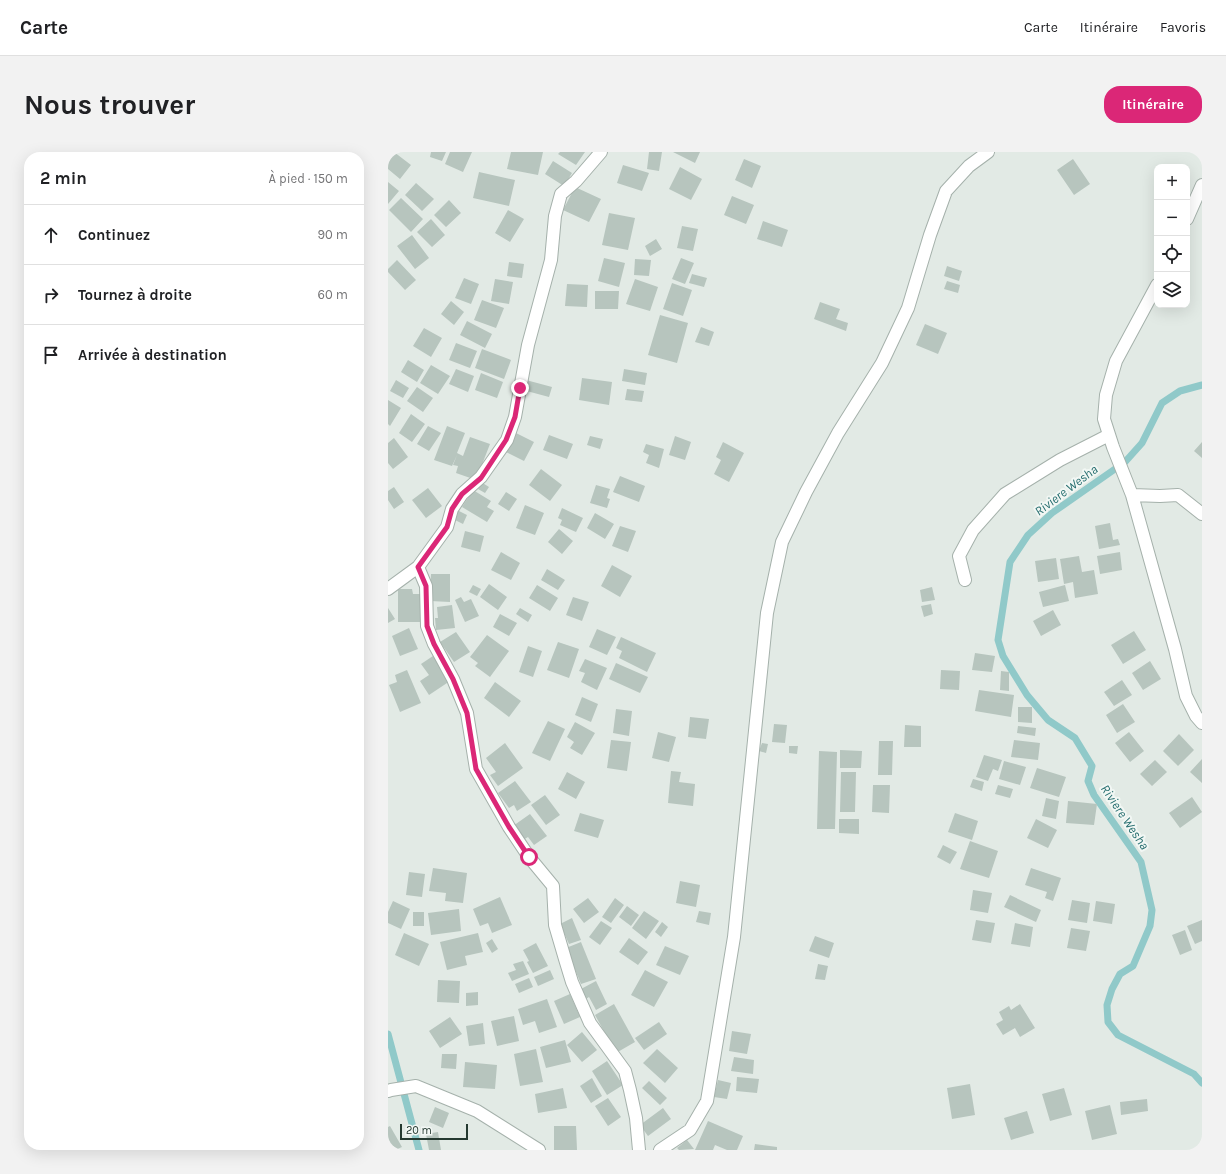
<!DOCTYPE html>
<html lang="fr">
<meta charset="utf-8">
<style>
:root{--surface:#fff;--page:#f2f2f2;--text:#202124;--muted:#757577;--line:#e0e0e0;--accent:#db2777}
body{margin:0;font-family:Karla,sans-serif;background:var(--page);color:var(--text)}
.controls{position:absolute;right:12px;top:12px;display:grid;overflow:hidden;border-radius:8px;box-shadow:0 4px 16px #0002}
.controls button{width:36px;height:36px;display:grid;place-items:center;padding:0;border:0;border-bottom:1px solid var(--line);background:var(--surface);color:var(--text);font:20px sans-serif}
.scale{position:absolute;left:12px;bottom:10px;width:68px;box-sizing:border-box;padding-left:4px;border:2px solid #243930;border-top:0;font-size:11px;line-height:14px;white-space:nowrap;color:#243930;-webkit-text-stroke:3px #f2f7f4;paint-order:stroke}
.stop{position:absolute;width:12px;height:12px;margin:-9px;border:3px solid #db2777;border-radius:50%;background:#fff}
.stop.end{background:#db2777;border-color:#fff;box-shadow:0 1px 4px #0008}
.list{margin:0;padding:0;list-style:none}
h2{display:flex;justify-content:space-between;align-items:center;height:52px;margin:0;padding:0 16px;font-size:17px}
h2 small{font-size:13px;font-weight:400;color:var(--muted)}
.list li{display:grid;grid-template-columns:26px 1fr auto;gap:12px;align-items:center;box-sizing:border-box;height:60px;padding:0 16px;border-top:1px solid var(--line)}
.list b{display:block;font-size:15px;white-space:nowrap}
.list em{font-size:13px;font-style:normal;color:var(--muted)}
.icon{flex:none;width:22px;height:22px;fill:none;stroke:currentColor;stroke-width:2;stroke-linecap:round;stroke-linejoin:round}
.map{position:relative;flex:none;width:814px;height:998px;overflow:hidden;border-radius:16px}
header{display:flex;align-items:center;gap:24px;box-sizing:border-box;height:56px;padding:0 20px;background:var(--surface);border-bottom:1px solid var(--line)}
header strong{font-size:19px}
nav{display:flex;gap:22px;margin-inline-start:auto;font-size:14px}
.intro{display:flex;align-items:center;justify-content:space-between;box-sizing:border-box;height:96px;padding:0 24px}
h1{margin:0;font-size:28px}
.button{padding:10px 18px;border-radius:16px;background:var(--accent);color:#fff;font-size:14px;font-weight:700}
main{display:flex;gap:24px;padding:0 24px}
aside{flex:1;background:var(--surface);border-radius:16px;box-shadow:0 4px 16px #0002}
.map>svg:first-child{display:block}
</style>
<header>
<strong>Carte</strong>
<nav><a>Carte</a><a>Itinéraire</a><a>Favoris</a></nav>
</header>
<div class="intro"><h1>Nous trouver</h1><a class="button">Itinéraire</a></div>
<main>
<aside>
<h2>2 min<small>À pied · 150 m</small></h2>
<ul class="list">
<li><svg class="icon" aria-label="ahead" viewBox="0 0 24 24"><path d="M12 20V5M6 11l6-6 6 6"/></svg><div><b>Continuez</b></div><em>90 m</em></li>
<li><svg class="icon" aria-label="right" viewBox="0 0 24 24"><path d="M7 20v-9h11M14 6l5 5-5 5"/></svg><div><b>Tournez à droite</b></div><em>60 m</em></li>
<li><svg class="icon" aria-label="arrive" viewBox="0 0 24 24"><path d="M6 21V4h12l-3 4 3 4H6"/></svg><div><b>Arrivée à destination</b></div></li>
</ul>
</aside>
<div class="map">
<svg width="814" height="998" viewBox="0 0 814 998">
<rect width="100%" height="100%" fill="#e2eae5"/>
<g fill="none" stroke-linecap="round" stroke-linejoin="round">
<path stroke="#90c9c9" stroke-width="7" d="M814,233L792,239L774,251L754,291L737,310L664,361L640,383L622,410L610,488L615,504L639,543L660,568L687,586L704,614L700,629L706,643L753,710L764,758L762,774L745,814L732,822L724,837L719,853L720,870L730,883L806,922L814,931
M0,882L31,998"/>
</g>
<path fill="#b7c5be" d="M0,0H6L23,13L12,27L0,17Z
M43,0H58L54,9L42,5Z
M62,0H84L75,20L57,12Z
M123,0H155L150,23L119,17Z
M172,0H197L188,13L170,2Z
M261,0H274L271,19L259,17Z
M285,0H312L307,11Z
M356,7L373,14L364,36L347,28Z
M685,7L702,32L686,43L669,18Z
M165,9L184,21L176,34L157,22Z
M235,13L261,21L254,39L229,31Z
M292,15L314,27L303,48L281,37Z
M91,20L127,28L121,54L85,46Z
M0,30L11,39L0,52Z
M28,31L46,47L34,59L17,43Z
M187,35L213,47L201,70L175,58Z
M344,44L366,53L358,72L336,63Z
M13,46L35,67L23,80L1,58Z
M61,48L73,61L58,75L46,63Z
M120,58L136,67L122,90L107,81Z
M221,61L247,66L240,98L214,93Z
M43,67L57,83L44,95L29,80Z
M375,69L400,78L394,95L369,87Z
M294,74L310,77L305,99L289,96Z
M24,83L41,106L27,117L9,94Z
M268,87L274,97L262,104L257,94Z
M216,106L237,111L231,135L210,129Z
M293,106L306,111L297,132L284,127Z
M247,107L263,108L261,124L246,123Z
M9,108L28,128L17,138L0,120V117Z
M121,110L136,112L134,126L119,124Z
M559,114L574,119L571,129L556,124Z
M304,122L319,126L316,135L301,131Z
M76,126L91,132L83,152L67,146Z
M107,127L125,130L121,152L103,149Z
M247,127L270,135L262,159L238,152Z
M559,129L572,133L570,141L556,137Z
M284,131L304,138L295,164L275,157Z
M179,132L200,133L199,155L177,154Z
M207,139H231L230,157H207Z
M94,148L116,156L108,176L86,168Z
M63,149L76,160L66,173L53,162Z
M432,150L452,157L448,167L460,171L458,179L426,167Z
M272,163L300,171L289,211L260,203Z
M79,169L104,182L97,196L72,183Z
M537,172L559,181L550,202L528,193Z
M313,175L326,180L321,194L307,190Z
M36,176L54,186L43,205L25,194Z
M68,191L89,199L82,216L61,208Z
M94,197L123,208L116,227L87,216Z
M20,208L36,218L29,230L13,220Z
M43,213L62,224L50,242L32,231Z
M68,217L86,224L80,240L61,232Z
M236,217L259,221L257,233L234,229Z
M93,221L115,230L109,246L87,238Z
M194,226L224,230L221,253L191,248Z
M8,228L21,236L15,246L2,239Z
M138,228L164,235L161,245L135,238Z
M29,235L45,246L35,260L19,249Z
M239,237L256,239L254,250L237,248Z
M0,248L13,256L2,274L0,272Z
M23,262L37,272L24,290L11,281Z
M40,274L53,281L41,299L29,292Z
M59,274L77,281L69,301L75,304L82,285L102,292L88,328L68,321L70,314L65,313L69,303L64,314L46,308Z
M128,281L146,290L136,309L118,300Z
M161,283L185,292L179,307L155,298Z
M202,284L215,287L212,297L199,293Z
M287,284L303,290L297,308L281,303Z
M6,286L20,305L5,317L0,311V291Z
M335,290L356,301L341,330L326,322L333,308L328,305Z
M814,290V306L806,299Z
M258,292L276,297L271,316L258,311L261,303L255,300Z
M153,317L174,333L162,349L141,333Z
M232,324L257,334L251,350L225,340Z
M93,330L101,335L97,341L90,337Z
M208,333L222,337L219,346L222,347L219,356L202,351Z
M6,335L16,350L6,357L0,348V339Z
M40,336L54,354L38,366L24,348Z
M85,338L103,349L99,355L106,359L99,370L74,355Z
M118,340L129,347L121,359L110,352Z
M137,353L156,361L147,383L128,376Z
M174,356L195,366L188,380L172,373L174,368L170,366Z
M69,358L79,363L75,372L65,367Z
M207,361L226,372L217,387L199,376Z
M722,371L725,388L730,387L732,393L711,397L707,374Z
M232,374L248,379L240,400L224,394Z
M171,377L185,389L174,402L160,390Z
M77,379L96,384L92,400L73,395Z
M113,400L132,411L123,428L103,418Z
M732,400L734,418L712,422L709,404Z
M691,404L694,420L706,418L710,442L687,446L685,430L676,432L672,407Z
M668,406L671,427L650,430L647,409Z
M224,413L244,424L232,445L213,434Z
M159,417L177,428L170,438L153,428Z
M43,422H62V450L42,449Z
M101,432L119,445L110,458L92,445Z
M85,433L93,437L89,444L81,440Z
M149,433L170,446L162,459L141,446Z
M677,433L681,449L655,455L651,440Z
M544,435L547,448L534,450L532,438Z
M10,437H24L25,442H37V470H10Z
M73,445L76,450L83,447L91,464L77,470L67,448Z
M185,445L201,450L194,469L178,463Z
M543,452L545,462L536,465L533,454Z
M64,453L67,476L48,478L47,466H50L49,455Z
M0,456L7,467L0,471Z
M132,456L144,463L140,470L128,462Z
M665,458L673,473L653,484L645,469Z
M112,462L129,471L121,484L105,475Z
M21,476L30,497L12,504L4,484Z
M209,477L228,485L219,503L201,495Z
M746,479L758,498L735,512L723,493Z
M68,480L82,500L66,510L52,490Z
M99,483L121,499L102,525L87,514L90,511L82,505Z
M233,485L268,501L259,520L231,506L234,499L228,496Z
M170,490L191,497L181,526L159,518Z
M140,494L154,499L145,525L131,520Z
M587,501L607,504L604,520L584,518Z
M45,504L62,529L41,543L32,529L41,523L33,512Z
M197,507L219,516L209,538L193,530L197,521L191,519Z
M762,509L773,527L755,538L744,521Z
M228,511L260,525L252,541L221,527Z
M19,518L33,551L12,560L1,533L9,530L7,523Z
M553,518L572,519L571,538L552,537Z
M613,519L621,520V539L612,538Z
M734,528L744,543L726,554L716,540Z
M107,530L133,549L121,565L96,546Z
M591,538L626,543L623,565L587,559Z
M194,545L210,552L203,570L187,563Z
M735,552L747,570L729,581L718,563Z
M630,555H644V571L630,570Z
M228,557L244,559L241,584L225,581Z
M302,565L321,567L318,587L300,585Z
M160,569L177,577L162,609L144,601Z
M187,570L207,581L194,603L182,596L186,590L179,585Z
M386,572L399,573L397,591L384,590Z
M517,573L533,574V595H516Z
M630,574L648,576L647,584L629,581Z
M270,580L288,585L281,610L264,606Z
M741,580L756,599L742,610L727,591Z
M791,582L806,598L790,614L775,599Z
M223,588L243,590L239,619L219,616Z
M626,588L652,591L650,608L623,605Z
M491,589H505L504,623H490Z
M117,591L135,616L110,634L102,623L108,620L98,606Z
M374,591L380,592L378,601L371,599Z
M401,594H410L409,602L401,601Z
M452,598L474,599L473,616H452Z
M431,599L449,600L447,677H429Z
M596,603L614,608L610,619L605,617L600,629L588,625Z
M814,607V631L802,620Z
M767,608L779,620L764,634L752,622Z
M616,609L638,615L632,633L611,627Z
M649,616L678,625L671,645L642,636Z
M283,619L293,620L291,630L307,632L305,654L280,651Z
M179,620L197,630L188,647L170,637Z
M453,620H468L467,660H452Z
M585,627L596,630L594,639L582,635Z
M127,629L143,650L129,659L126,653L121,656L110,641Z
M485,633H502L501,661L484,660Z
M610,633L625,637L622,646L607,642Z
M157,643L172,663L158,673L143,653Z
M804,645L814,660L792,676L781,661Z
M658,646L671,649L668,667L654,664Z
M680,649L709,652L706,673L678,671Z
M192,661L216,668L210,686L186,679Z
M567,661L590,669L584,688L560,680Z
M142,662L159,684L146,693L140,685L135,688L125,674Z
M451,667H471V682L451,681Z
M648,667L669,678L660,696L639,686Z
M582,689L610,699L601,726L572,717Z
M555,693L569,700L562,712L549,705Z
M45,716L79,721L75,751L57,749L58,741L41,739Z
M643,716L673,726L665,749L657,746L659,740L637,733Z
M21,720L37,722L34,745L18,743Z
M292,729L312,733L308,755L288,751Z
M585,738L604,741L600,761L582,758Z
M622,743L653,758L648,770L616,755Z
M112,745L124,773L104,781L100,771L92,774L85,757Z
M200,746L211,760L196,771L185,757Z
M227,746L236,753L223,771L214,765Z
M684,748L702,751L699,771L680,768Z
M5,749L22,757L13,777L0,771V760Z
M708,749L727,752L724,772L705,769Z
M239,754L251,763L243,774L231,765Z
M71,757L73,779L43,783L40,761Z
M256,759L271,769L258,787L244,776Z
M311,759L323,761L321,773L308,770Z
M25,760H36V774H25Z
M184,766L193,788L181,792L172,772Z
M588,768L607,771L603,791L584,788Z
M814,768V789L807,792L799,774Z
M213,769L224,776L212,793L201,785Z
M274,770L280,775L273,785L267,780Z
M627,771L645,775L642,795L623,792Z
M683,776L702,779L698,799L679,796Z
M797,778L804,798L792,803L784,783Z
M16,781L41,792L31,814L7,803Z
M90,781L95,800L77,804L79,813L59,818L52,790Z
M427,784L446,791L441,806L421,799Z
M241,786L260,800L250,813L231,800Z
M104,787L110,797L104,801L98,791Z
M193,790L208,827L193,832L178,796Z
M148,791L160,814L145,821L139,810L141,809L135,798Z
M277,794L301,804L292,823L268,813Z
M135,809L141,822L124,829L120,821L128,818L125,812Z
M430,812L440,814L437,828L427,827Z
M162,818L166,827L150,834L146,825Z
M257,818L280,830L266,855L243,843Z
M141,826L145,835L131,841L127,832Z
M50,828L72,829L71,851L49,850Z
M208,829L219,852L208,858L201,845L198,847L193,837Z
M90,840V853L78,854V841Z
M182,842L192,865L176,872L166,849Z
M159,847L169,875L151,881L147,869L135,873L130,857Z
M226,852L247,890L228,901L207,863Z
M632,852L647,876L632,885L627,876L615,883L608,872L615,868L611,860L621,854L623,858Z
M126,864L131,889L109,894L103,869Z
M62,865L74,882L52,896L41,879Z
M271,870L279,882L256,898L247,886Z
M95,871L97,892L81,894L78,874Z
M344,879L363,882L359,902L341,899Z
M194,880L209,898L194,910L179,893Z
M177,888L183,910L158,916L152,895Z
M148,897L155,930L132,934L126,902Z
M269,897L290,916L277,931L255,911Z
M54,902H69L68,917L53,916Z
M346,905L366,908L365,922L343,919Z
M219,909L235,933L219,943L204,919Z
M77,910L109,913L107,937L75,935Z
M349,925L371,927L369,941L348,939Z
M204,926L214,944L203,951L192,934Z
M330,928L343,931L339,947L326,945Z
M261,929L279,946L272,953L254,936Z
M582,932L587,963L564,967L559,936Z
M175,936L179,956L150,961L147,942Z
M676,936L684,963L662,969L654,942Z
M220,946L233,965L220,974L207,954Z
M759,947L760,959L733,963L732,950Z
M722,953L729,982L704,988L697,959Z
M47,955L61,961L55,976L41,970Z
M275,956L283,967L260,984L252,973Z
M639,959L646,981L623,988L616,966Z
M320,969L355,984L349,998H339L327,993L325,998H307Z
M2,974L14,995L7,998H0V975Z
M166,974H188L189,998H166Z
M50,980L53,998H41L38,982Z
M299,988L306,997L291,998L289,996Z
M367,992L389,995V998H366Z"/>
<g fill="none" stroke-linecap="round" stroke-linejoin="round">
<defs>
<path id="minor" d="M799,67L814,33
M769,133L728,209L718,243L716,267L725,295L744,343L787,497L798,544L808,564L814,571
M744,343L772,344L790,343L814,362
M30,415L38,434L39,474L46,492L65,527L79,561L88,617L121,675L141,705L165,734L167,773L177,807L184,830L202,871L237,919L242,938L248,966L251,998
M577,428L571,404L585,378L617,342L672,308L721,283
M0,437L30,415L59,375L64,357L74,342L93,325L119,288L127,265L140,193L163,108L167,64L173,42L188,29L213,0
M0,939L3,938L28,934L89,959L151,998
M272,998L302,978L319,949L346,785L379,461L394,390L418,340L450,281L494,211L520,156L542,83L558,39L581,14L600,0"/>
</defs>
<use href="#minor" stroke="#a5b1ab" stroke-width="14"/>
<use href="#minor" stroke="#fff" stroke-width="12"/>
</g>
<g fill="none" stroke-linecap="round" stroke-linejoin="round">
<path stroke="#db2777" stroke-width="5" d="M132,236L127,265L118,288L93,326L74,342L64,357L59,375L30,415L38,434L39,474L46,492L65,527L79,561L88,617L121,675L141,705"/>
</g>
<g text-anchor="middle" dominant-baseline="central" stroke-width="4" stroke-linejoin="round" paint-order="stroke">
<g font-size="13" font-style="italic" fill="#256d6e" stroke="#f2f7f4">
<text transform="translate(678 338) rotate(-37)">Riviere Wesha</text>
<text transform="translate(737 665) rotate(56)">Riviere Wesha</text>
</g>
</g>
</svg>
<div class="controls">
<button>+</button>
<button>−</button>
<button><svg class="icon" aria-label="locate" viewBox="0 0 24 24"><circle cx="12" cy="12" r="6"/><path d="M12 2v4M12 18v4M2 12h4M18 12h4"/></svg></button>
<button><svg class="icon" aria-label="layers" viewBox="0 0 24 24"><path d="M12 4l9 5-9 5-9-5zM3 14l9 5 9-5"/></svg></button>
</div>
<div class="scale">20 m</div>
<div class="stop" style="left:141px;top:705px"></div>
<div class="stop end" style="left:132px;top:236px"></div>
</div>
</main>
